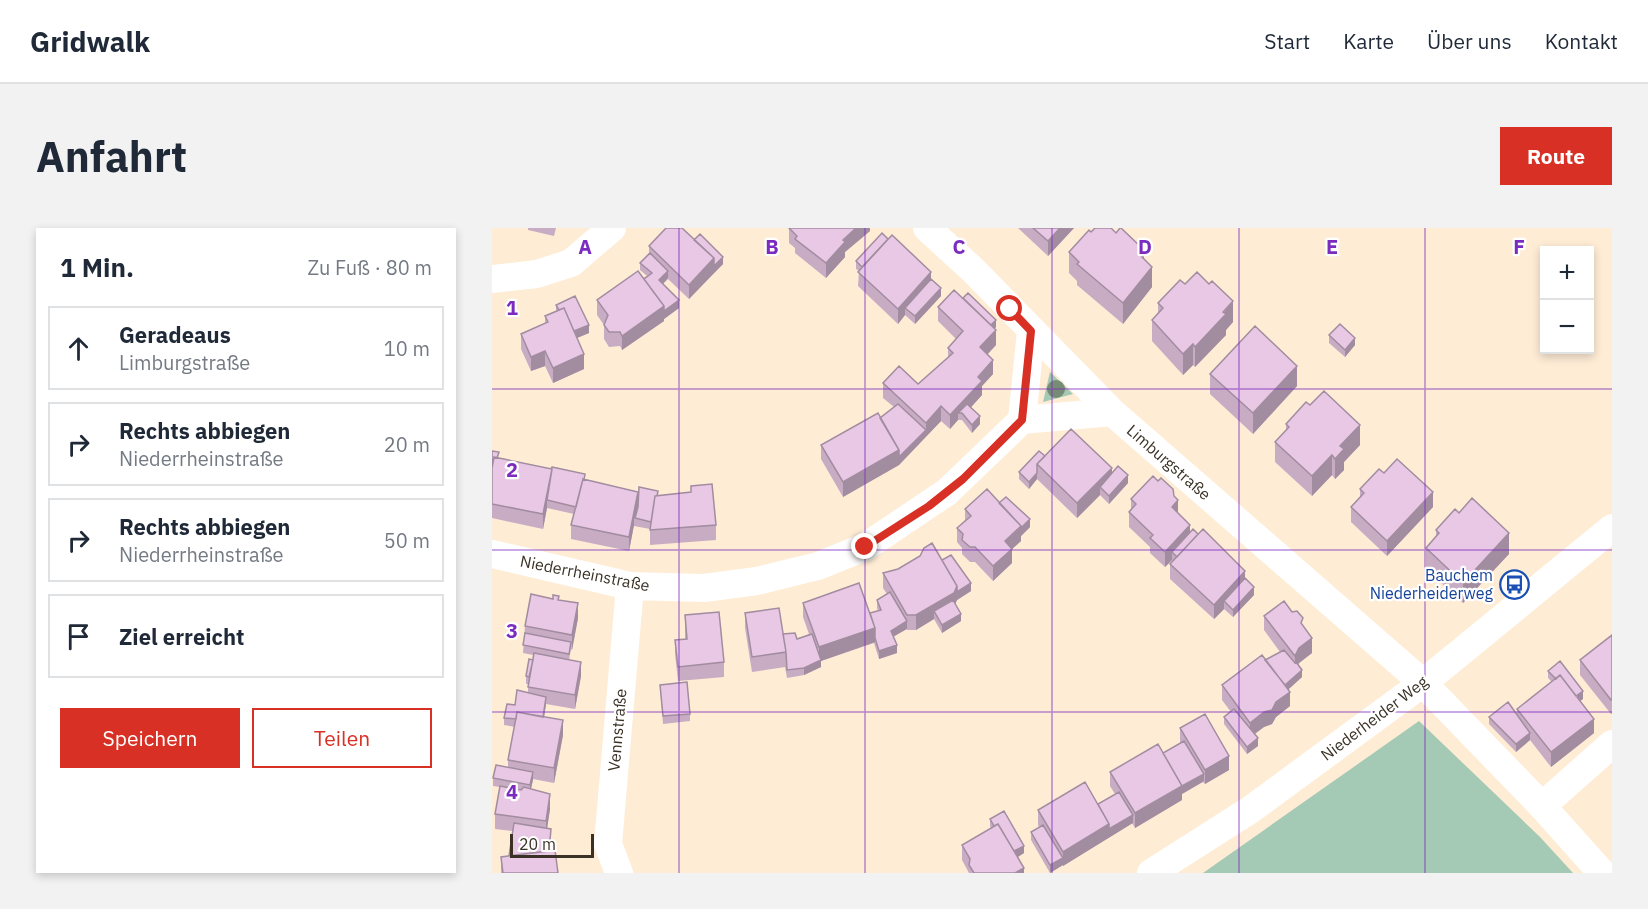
<!DOCTYPE html>
<html lang="de">
<meta charset="utf-8">
<style>
:root{--surface:#fff;--page:#f2f2f3;--text:#1f2937;--muted:#747a83;--line:#e0e1e3;--accent:#d93025}
body{margin:0;font-family:"IBM Plex Sans",sans-serif;background:var(--page);color:var(--text)}
.controls{position:absolute;right:18px;top:18px;display:grid;overflow:hidden;border-radius:0px;box-shadow:0 3px 9px #0003}
.controls button{width:54px;height:54px;display:grid;place-items:center;padding:0;border:0;border-bottom:2px solid var(--line);background:var(--surface);color:var(--text);font:30px sans-serif}
.scale{position:absolute;left:18px;bottom:15px;width:84px;box-sizing:border-box;padding-left:6px;border:3px solid #3a3226;border-top:0;font-size:16px;line-height:21px;white-space:nowrap;color:#3a3226;-webkit-text-stroke:4px #fff;paint-order:stroke}
.stop{position:absolute;width:18px;height:18px;margin:-14px;border:4px solid #d93025;border-radius:50%;background:#fff}
.stop.end{background:#d93025;border-color:#fff;box-shadow:0 2px 6px #0008}
.list{margin:0;padding:0;list-style:none}
h2{display:flex;justify-content:space-between;align-items:center;height:78px;margin:0;padding:0 24px;font-size:26px}
h2 small{font-size:20px;font-weight:400;color:var(--muted)}
.list li{display:grid;grid-template-columns:39px 1fr auto;gap:18px;align-items:center;box-sizing:border-box;height:84px;margin:0 12px 12px;padding:0 12px;border:2px solid var(--line);border-radius:0px}
.list b{display:block;font-size:22px;white-space:nowrap}
.list p{margin:0;font-size:20px;white-space:nowrap;color:var(--muted)}
.list em{font-size:20px;font-style:normal;color:var(--muted)}
.actions{display:flex;gap:12px;padding:18px 24px}
.actions a{flex:1;padding:14px 0;border:2px solid var(--accent);border-radius:0px;text-align:center;font-size:21px;color:var(--accent)}
.actions .main{background:var(--accent);color:#fff}
.icon{flex:none;width:33px;height:33px;fill:none;stroke:currentColor;stroke-width:2;stroke-linecap:round;stroke-linejoin:round}
.map{position:relative;flex:none;width:1120px;height:645px;overflow:hidden;border-radius:0px}
header{display:flex;align-items:center;gap:36px;box-sizing:border-box;height:84px;padding:0 30px;background:var(--surface);border-bottom:2px solid var(--line)}
header strong{font-size:28px}
nav{display:flex;gap:33px;margin-inline-start:auto;font-size:21px}
.intro{display:flex;align-items:center;justify-content:space-between;box-sizing:border-box;height:144px;padding:0 36px}
h1{margin:0;font-size:42px}
.button{padding:15px 27px;border-radius:0px;background:var(--accent);color:#fff;font-size:21px;font-weight:700}
main{display:flex;gap:36px;padding:0 36px}
aside{flex:1;background:var(--surface);border-radius:0px;box-shadow:0 3px 9px #0003}
.map>svg:first-child{display:block}
</style>
<header>
<strong>Gridwalk</strong>
<nav><a>Start</a><a>Karte</a><a>Über uns</a><a>Kontakt</a></nav>
</header>
<div class="intro"><h1>Anfahrt</h1><a class="button">Route</a></div>
<main>
<aside>
<h2>1 Min.<small>Zu Fuß · 80 m</small></h2>
<ul class="list">
<li><svg class="icon" aria-label="ahead" viewBox="0 0 24 24"><path d="M12 20V5M6 11l6-6 6 6"/></svg><div><b>Geradeaus</b><p>Limburgstraße</p></div><em>10 m</em></li>
<li><svg class="icon" aria-label="right" viewBox="0 0 24 24"><path d="M7 20v-9h11M14 6l5 5-5 5"/></svg><div><b>Rechts abbiegen</b><p>Niederrheinstraße</p></div><em>20 m</em></li>
<li><svg class="icon" aria-label="right" viewBox="0 0 24 24"><path d="M7 20v-9h11M14 6l5 5-5 5"/></svg><div><b>Rechts abbiegen</b><p>Niederrheinstraße</p></div><em>50 m</em></li>
<li><svg class="icon" aria-label="arrive" viewBox="0 0 24 24"><path d="M6 21V4h12l-3 4 3 4H6"/></svg><div><b>Ziel erreicht</b></div></li>
</ul>
<div class="actions"><a class="main">Speichern</a><a>Teilen</a></div>
</aside>
<div class="map">
<svg width="1120" height="645" viewBox="0 0 1120 645">
<rect width="100%" height="100%" fill="#feecd5"/>
<path fill="#a4c9b4" d="M558,144L581,166L551,174Z
M927,493L1048,609L1081,645H711Z"/>
<g fill="none" stroke-linecap="round" stroke-linejoin="round">
<path stroke="#fff" stroke-width="28" d="M435,0L482,43L620,184L931,455L1050,578L1110,645
M0,51L45,46L79,35L120,0
M530,192L539,103
M0,326L138,358L212,360L265,353L326,338L373,319L455,264L530,192L620,184
M1050,578L1120,516
M127,645L116,616L138,358
M659,645L758,582L931,455L1120,300"/>
</g>
<circle fill="#778c75" cx="564" cy="161" r="9"/>
<path fill="#c8acc4" d="M36,0H64L62,8L36,2Z
M297,0H378V3L353,24V29L334,50L303,25V20L297,15Z
M526,0H582L556,28Z
M599,4L652,31L660,59L631,96L585,57V53L577,45V24Z
M202,12L231,36L197,71L176,51L171,56L187,80L172,91V93L130,122L128,118L117,119L112,111V97L105,87V72L155,48L148,42V35L157,25V18Z
M364,33L439,51L449,68L423,96L413,87L406,96L366,58L367,43L364,41Z
M693,56L741,94L734,102V107L703,139L701,137L691,147L660,113V92L666,85V75Z
M64,77L97,105L85,110L92,141L61,155L53,138L39,143L29,121V106L53,96V88L64,83Z
M446,79L504,99L503,101L504,117L496,126L501,146L490,158V167L479,179L488,196L480,205L470,192H466L458,201L449,193L407,237L351,269L329,231V217L388,190L402,179L391,170V155L426,156L456,129V120L464,111L446,93Z
M837,107L863,117L853,129L837,115Z
M718,146L805,158L761,206L718,166Z
M794,196L868,217L852,234V242L843,251L840,247L820,268L783,234V214L794,203Z
M0,223L7,230L93,252L166,268L199,264V258L224,297V312L158,317V301L142,298V297L137,323L79,311V297L82,286L55,280L51,301L0,290Z
M553,228L620,246L636,255L617,276L608,267L585,290L545,251L537,261L527,251V244Z
M892,245L941,279L895,328L859,294V279L868,270V261Z
M682,268L686,285L698,304L753,350L762,367L741,389L732,381L722,391L678,351V336L681,333L680,332L673,339L658,325V319L637,299V284L639,281V271Z
M507,275L538,299L529,308V313L520,321V335L501,353L483,334H478L470,326V320L465,314V300L473,292V281Z
M967,285L1017,326L971,375L934,341V320L944,309V302Z
M450,332L479,363L465,372L463,376L469,393L450,405L442,391L424,402H415V400L401,409L405,425L387,431L382,415L329,433V439L312,447L295,450L293,439L260,444L253,400V385L291,406L305,411L317,406L311,389V375L378,385L386,383L385,380V372L395,366L391,360V345Z
M67,372L86,390L80,422L79,421L77,432L89,448L83,481L54,476L52,489L71,507L62,555L41,551L39,561L58,581L55,600L59,608L58,623L66,645H9V629L17,628L21,603L3,601V586L8,559L1,558V550L16,539V532L23,499L12,497V490L36,465V456H34V448L41,432V427L31,425L33,398Z
M193,387L232,434V449L186,453L183,426V412L193,411Z
M772,388L811,398L820,425L806,436L810,449L797,461L798,478L784,489L780,496L772,499L763,506L766,518L755,526L732,496V489L739,484L730,472V457L788,424L772,402Z
M1120,407V486H1119L1088,447V432Z
M1056,443L1091,471L1088,473L1102,505L1059,539L1038,512L1024,524L997,496V489L1025,487V481L1060,454L1056,450Z
M168,457L198,486V493L171,496Z
M688,500L737,542L713,556L711,554L690,566V572L643,600L640,595L571,638V637L558,645L539,612V604L547,599L546,597V582L606,576L623,566L618,558V544L671,525L688,515Z
M498,591L532,625L526,629L532,645H477L470,632V617L499,600L498,598Z"/>
<path fill="#a28ca0" d="M364,0H378V3L353,24V29L334,50V35L351,12Z
M568,0H582L556,28V13Z
M652,22V42L647,26Z
M231,29V36L222,45V38Z
M222,30V45L197,71V57Z
M660,39V59L631,96V75Z
M176,43V50L167,60V52Z
M439,44V59L413,80V87L406,96V81Z
M449,60V68L423,96V88Z
M187,72V80L172,91V93L130,122V108L172,78Z
M741,73V94L734,102V107L703,139V119Z
M504,92V99L495,108V101Z
M97,97V105L80,112V105Z
M504,102V117L488,134V119Z
M863,110V117L853,129V122Z
M701,116V137L691,147V126Z
M53,123V138L39,143V129Z
M92,126V141L61,155V140Z
M501,132V146L490,158V167L472,187L470,185H466V192L458,201V187L486,149Z
M805,138V158L761,206V185Z
M449,178V193L407,237L351,269V254L407,222L434,202V195Z
M488,188V196L480,205V197Z
M868,197V217L852,234V242L843,251V231L848,218Z
M840,227V247L820,268V248Z
M620,240V255L608,259V267L585,290V275Z
M60,241L55,272V280L51,301V286Z
M545,245V251L537,261V254Z
M636,247V255L617,276V268Z
M146,264V279L143,290H142V297L137,323V309Z
M941,264V279L895,328V313Z
M686,272V287L680,279Z
M538,291V299L529,308V313L520,321V335L501,353V338L513,313Z
M698,297V312L680,324V332L673,339V324Z
M1017,305V326L971,375V355Z
M753,343V358L732,373V381L722,391V377Z
M479,355V363L465,372L462,379L442,383V391L424,402V387L465,358Z
M762,359V367L741,389V382Z
M86,375V390L80,422V407Z
M469,386V393L450,405V397Z
M415,393V401L399,410V403Z
M383,400V414L329,433V439L312,447V440L327,433V419Z
M820,410V425L807,435L803,442V428L807,420Z
M405,417V425L387,431V423Z
M89,434V448L83,481V467Z
M810,442V449L790,467V460Z
M1091,463V471L1081,478V471Z
M798,464V478L784,489L780,496L772,499L758,509V495Z
M54,469V476L50,503V495Z
M1102,491V505L1059,539V524Z
M71,492V507L62,555V540Z
M1038,505V512L1024,524V516Z
M766,510V518L755,526V519Z
M737,528V542L713,556V542Z
M41,544V552L38,565V557Z
M712,546V553L690,566V572L643,600V585Z
M58,566V581L54,608V593Z
M641,587V595L571,638V624L617,596Z
M532,618V625L519,633V625Z
M571,630V637L558,645V637Z
M532,640V645H523Z"/>
<path fill="#e8c8e4" stroke="#a28ca0" stroke-width="1.5" d="M174,0H190L222,30L197,57L157,18Z
M297,0H364L351,12L353,14L334,35L303,11L305,8Z
M541,0H568L556,13Z
M603,0H619L624,5L628,0H629L652,22L647,26L660,39L631,75L585,36L587,34L577,24L597,2L599,4Z
M390,5L396,11L370,39L364,33Z
M208,6L231,29L222,38V30L202,12Z
M400,7L439,44L406,81L366,44Z
M158,25L176,43L167,52L187,72L172,83V78L152,51L160,45L148,35Z
M146,43L172,78L130,108L128,104H117L112,97L116,87L105,72Z
M705,44L717,56L720,53L741,73L731,84L734,86L703,119L701,116L691,126L660,92L671,80L666,75L688,52L693,56Z
M439,51L449,60L423,88L413,80Z
M462,62L504,102L488,119L501,132L486,149L490,153L458,187L449,178L434,195L391,155L407,138L426,156L461,125L456,120L471,103L446,79Z
M476,65L504,92L499,97L471,70Z
M83,68L97,97L82,103L72,80L67,82L64,77Z
M72,80L92,126L61,140L53,123L39,129L29,106L56,94L53,88Z
M848,96L863,110L853,122L837,107Z
M763,98L805,138L761,185L718,146Z
M832,163L868,197L848,218L852,221L843,231L840,227L820,248L783,214L797,199L794,196L814,174L818,177Z
M406,176L434,202L407,229V222L388,190Z
M475,176L488,188L480,197L470,185H466Z
M386,185L407,222L351,254L329,217Z
M579,201L620,240L585,275L545,236Z
M0,223L7,224L5,230L2,229L0,239Z
M547,223L553,228L545,236V245L537,254L527,244Z
M2,229L60,241L51,286L0,276V240Z
M905,231L941,264L895,313L859,279L872,265L868,261L887,241L892,245Z
M626,238L636,247L617,268L608,259Z
M60,239L93,246L92,252L91,251L84,279L55,272L60,241H59Z
M661,248L666,253L669,250L681,261L682,268L686,272L680,279L698,297L673,324L658,310L661,307L637,284L644,276L639,271Z
M91,251L146,264L137,309L79,297Z
M220,256L224,297L158,302L163,268L199,264V258Z
M147,259L166,263L165,268H163L159,294L143,290L146,279Z
M495,261L529,298L513,313L520,321L501,338L483,319H478L470,312L471,306L465,300L479,288L473,281Z
M514,269L538,291L529,300V298L507,275Z
M980,270L1017,305L971,355L934,320L947,305L944,302L963,281L967,285Z
M701,301L706,306L685,329L680,324Z
M711,301L753,343L722,377L678,336Z
M440,315L465,358L462,365L424,387H415L391,345L406,341L428,328L432,320Z
M459,327L479,355L465,364V358L450,332Z
M753,350L762,359L741,382L732,373Z
M367,355L383,400L327,419L311,375Z
M398,364L415,393L399,403L405,417L387,423L383,410V400L378,385L389,382L385,372Z
M39,366L61,371V367L67,368L66,372L86,375L80,407L33,398Z
M461,372L469,386L450,397L442,383Z
M792,373L800,384L805,383L811,390L809,395L820,410L807,420L803,428L772,388Z
M287,380L294,424L260,429L253,385Z
M227,384L232,434L186,439L183,412L195,411L193,387Z
M33,405L79,414L77,426L31,417Z
M303,405L305,411L320,406L329,432L312,440L295,442L294,424L291,406Z
M1120,407V471L1119,472L1088,432Z
M792,422L803,435L804,434L810,442L793,457L773,432Z
M42,425L89,434L83,467L36,459Z
M770,427L798,464L784,474L780,482L772,484L758,495L730,457Z
M37,431L41,432L37,449L34,448Z
M1068,433L1091,463L1084,468L1068,447L1064,451L1056,443Z
M1068,447L1102,491L1059,524L1025,481Z
M195,454L198,486L171,488L168,457Z
M25,462L54,469L51,489L25,484L24,491L12,490L15,476L23,477Z
M1016,474L1038,505L1024,516L997,489Z
M742,481L766,510L755,519L732,489Z
M25,484L71,492L62,540L16,532Z
M713,486L737,528L713,542L688,500Z
M692,513L712,546L690,558L671,525Z
M666,516L690,558L643,585L618,544Z
M4,537L41,544L38,557L1,550Z
M593,554L617,596L571,624L546,582Z
M8,558L29,562L32,559L58,566L54,593L3,586Z
M627,564L641,587L617,601V596L606,576Z
M512,583L532,618L522,623L506,596L502,598L498,591Z
M22,595L59,601L57,623L17,628Z
M506,596L532,640L523,645H482L477,637L478,631L470,617Z
M551,597L571,630L558,637L539,604Z
M63,622L66,645H11L9,629Z"/>
<g fill="none" stroke-linecap="round" stroke-linejoin="round">
<path stroke="#d93025" stroke-width="8" d="M373,319L437,278L471,251L530,192L539,103L518,81"/>
</g>
<path fill="none" stroke="#7b2cbf" stroke-width="1.5" stroke-opacity="0.55" d="M187,0V645M373,0V645M560,0V645M747,0V645M933,0V645M0,161H1120M0,322H1120M0,484H1120"/>
<defs>
<symbol id="bus-ring" viewBox="-11 -11 22 22"><circle r="9.5" fill="#fff" stroke="#1a4fb4" stroke-width="1.5"/><path d="M-5-6H5V4H4V6H2V4H-2V6H-4V4H-5ZM-3.5-4V0h7V-4ZM-3.5 1.2v1.5H-2V1.2ZM2 1.2v1.5H3.5V1.2Z" fill="#1a4fb4"/></symbol>
</defs>
<g fill-rule="evenodd">
<use href="#bus-ring" x="1006" y="340" width="33" height="33"/>
</g>
<g text-anchor="middle" dominant-baseline="central" stroke-width="4.5" stroke-linejoin="round" paint-order="stroke">
<g font-size="16" fill="#3a3226" stroke="#fff">
<text transform="translate(677 234) rotate(41)">Limburgstraße</text>
<text transform="translate(93 345) rotate(11)">Niederrheinstraße</text>
<text transform="translate(882 490) rotate(-37)">Niederheider Weg</text>
<text transform="translate(125 502) rotate(-85)">Vennstraße</text>
</g>
<g font-size="16" fill="#164399" stroke="#fff" text-anchor="end">
<text x="1001" y="347">Bauchem<tspan x="1001" dy="18">Niederheiderweg</tspan></text>
</g>
</g>
<g font-size="20" text-anchor="middle" font-weight="bold" fill="#7b2cbf" stroke="#fff" stroke-width="4.5" stroke-linejoin="round" paint-order="stroke">
<text x="93" y="26">A</text>
<text x="280" y="26">B</text>
<text x="467" y="26">C</text>
<text x="653" y="26">D</text>
<text x="840" y="26">E</text>
<text x="1027" y="26">F</text>
<text x="20" y="87">1</text>
<text x="20" y="249">2</text>
<text x="20" y="410">3</text>
<text x="20" y="571">4</text>
</g>
</svg>
<div class="controls">
<button>+</button>
<button>−</button>
</div>
<div class="scale">20 m</div>
<div class="stop" style="left:518px;top:81px"></div>
<div class="stop end" style="left:373px;top:319px"></div>
</div>
</main>
